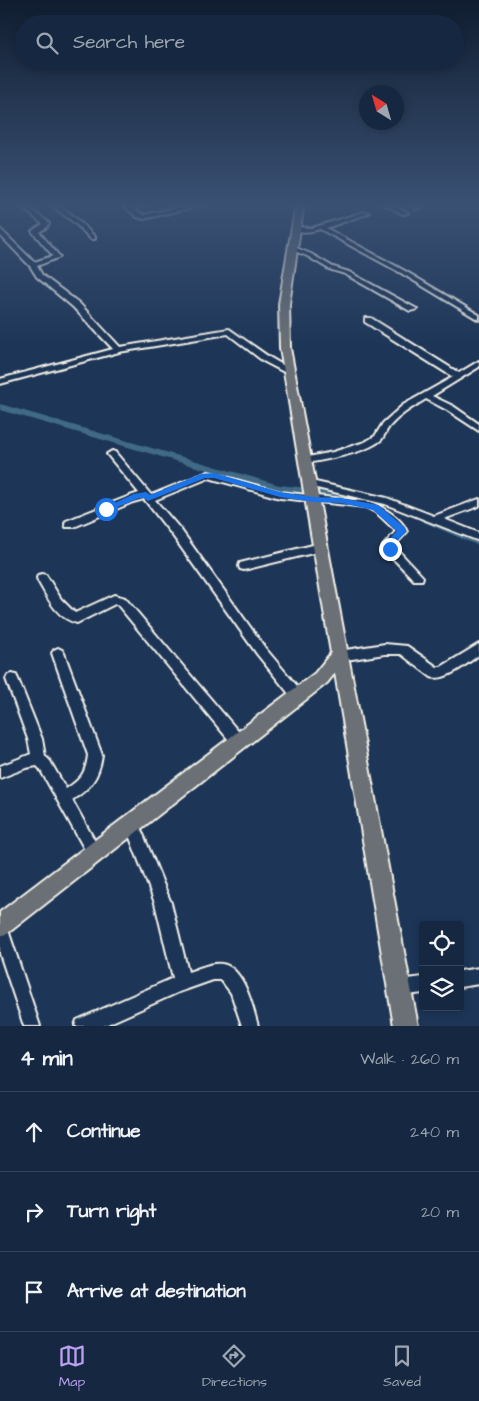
<!DOCTYPE html>
<meta charset="utf-8">
<style>
:root{--surface:#162841;--page:#1f3048;--text:#f1f3f6;--muted:#9ea6b1;--line:#35445a;--accent:#bca0f2}
body{margin:0;font-family:"Architects Daughter",sans-serif;background:var(--page);color:var(--text)}
.controls{position:absolute;right:15px;bottom:15px;display:grid;overflow:hidden;border-radius:5px;box-shadow:0 2px 8px #0003}
.controls button{width:45px;height:45px;display:grid;place-items:center;padding:0;border:0;border-bottom:1px solid var(--line);background:var(--surface);color:var(--text);font:25px sans-serif}
.compass{position:absolute;left:359px;top:85px;width:45px;height:45px;border-radius:50%;background:var(--surface);box-shadow:0 2px 8px #0003;rotate:323deg}
.stop{position:absolute;width:15px;height:15px;margin:-11px;border:4px solid #1a73e8;border-radius:50%;background:#fff}
.stop.end{background:#1a73e8;border-color:#fff;box-shadow:0 1px 5px #0008}
.list{margin:0;padding:0;list-style:none}
h2{display:flex;justify-content:space-between;align-items:center;height:65px;margin:0;padding:0 20px;font-size:21px}
h2 small{font-size:16px;font-weight:400;color:var(--muted)}
.list li{display:grid;grid-template-columns:32px 1fr auto;gap:15px;align-items:center;box-sizing:border-box;height:80px;padding:0 20px;border-top:1px solid var(--line)}
.list b{display:block;font-size:19px;white-space:nowrap}
.list em{font-size:16px;font-style:normal;color:var(--muted)}
.icon{flex:none;width:28px;height:28px;fill:none;stroke:currentColor;stroke-width:2;stroke-linecap:round;stroke-linejoin:round}
.map{position:relative;flex:none;width:479px;height:1026px;overflow:hidden}
.search{position:absolute;background:var(--surface);box-shadow:0 2px 8px #0003;left:15px;right:15px;top:15px;height:55px;display:flex;align-items:center;gap:12px;box-sizing:border-box;padding:0 18px;border-radius:28px;color:var(--muted);font-size:19px}
.sheet{height:305px;background:var(--surface)}
nav{display:flex;justify-content:space-around;align-items:center;box-sizing:border-box;height:70px;border-top:1px solid var(--line);background:var(--surface);font-size:14px;color:var(--muted)}
nav a{display:grid;justify-items:center;gap:2px}
nav .on{color:var(--accent)}
.map>svg:first-child{display:block}
</style>
<div class="map">
<svg width="479" height="1026" viewBox="0 0 479 1026">
<rect width="100%" height="100%" fill="#1d3557"/>
<filter id="ink" filterUnits="userSpaceOnUse"><feTurbulence type="fractalNoise" baseFrequency=".02" numOctaves="2"/><feDisplacementMap in="SourceGraphic" scale="10" xChannelSelector="R" yChannelSelector="G"/><feConvolveMatrix kernelMatrix="1 2 1 2 8 2 1 2 1" color-interpolation-filters="sRGB"/></filter>
<g filter="url(#ink)">
<g fill="none" stroke-linecap="round" stroke-linejoin="round">
<path fill="#406b86" fill-rule="evenodd" d="M0,404L279,485L354,493L359,496L354,499L279,491L0,410Z
M425,515L479,538V546L421,521L420,519L421,517Z"/>
<defs>
<path id="minor" d="M16,203H23L49,223L47,227L39,232L60,257L37,266L42,275L79,303L120,347L229,329L269,357L293,371L289,373H286L263,361L228,334L119,352L0,384V379L113,349L73,307L37,277L30,266L0,235V229L34,262L53,256L32,231L43,224Z
M48,203C63,203 84,226 95,237V239H91L76,224Z
M121,203H128L130,205L150,203L133,208L144,215L198,203H210L144,219L137,217Z
M382,203H390L408,213L403,214Z
M406,203H414L421,208L416,209Z
M364,212L369,213L326,228L405,271L479,315V320L401,273L320,229C311,232 300,233 292,229L295,227L312,228Z
M290,247H294L311,254L333,267L349,272L417,309L410,311L345,274L329,269L307,256L290,249Z
M365,318H371L459,373L479,361V367L432,396L453,406L479,424V431L447,410L426,399C413,407 399,415 389,427C386,431 384,437 381,440C366,453 325,460 306,463L303,462L301,460L303,458L333,452L365,442L375,436L383,423L403,405L453,377L365,322Z
M112,451L115,452L151,495L208,472L280,492L371,502C384,508 402,518 407,532L394,546L423,577L422,580H414L384,549L383,546L396,531L377,513L366,507L280,498L209,478L155,500L181,530L265,648L302,692L304,696L302,700L298,701L294,700L257,654L173,536L144,499L133,502L74,527H66L65,524L66,521L127,497L139,493L107,454Z
M311,481L387,498L434,516L479,499V506L444,519L479,533V541L385,504L308,486L306,484Z
M321,543L325,544L326,547L325,550L244,570L240,569L239,566L240,563L244,562Z
M42,574L46,575L61,599L75,613L114,595L125,598L243,737L245,741L243,745L238,747L233,745L117,604H115L77,623C56,618 48,598 38,581L37,578L38,575Z
M385,644L407,646L437,667H441L479,644V655C467,663 446,682 431,677L401,654H385L339,661L335,659L333,656L335,653L339,651Z
M58,648L62,650L64,653L102,755C99,777 91,788 72,800L101,852L99,857L94,859L89,857L40,769L37,766L26,768L0,778V766L31,754L28,739L6,679L8,675L12,674L16,675L18,679L42,739L45,756L50,761L66,789C81,779 86,773 88,755L52,653L54,650Z
M131,815L136,817L171,903L188,972C198,969 211,962 222,964C244,967 253,1008 258,1026H242L231,993L221,980H213L179,992L103,1026H75L77,1020L173,978L155,903L124,822L126,817Z
M0,922L6,924L40,1026H24L0,954Z
M479,968V984L460,987V971Z
M423,977V993L400,996L394,994L392,988L394,982L400,980Z"/>
<path id="highway" d="M296,203H304L289,304L290,348L418,1026H394L335,673L327,683L8,933L0,936V912L315,673L331,653L280,348L279,304Z"/>
</defs>
<use href="#minor" stroke="#f4f1e8" stroke-width="4"/>
<use href="#highway" stroke="#f4f1e8" stroke-width="4"/>
<use href="#minor" fill="#1d3557" fill-rule="evenodd"/>
<use href="#highway" fill="#6b6f75" fill-rule="evenodd"/>
</g>
</g>
<linearGradient id="sky" x2="0" y2="1"><stop stop-color="#101d30"/><stop offset="0.59" stop-color="#3a5174"/><stop offset="1" stop-color="#3a5174" stop-opacity="0"/></linearGradient>
<rect width="479" height="347" fill="url(#sky)"/>
<path fill="#1a73e8" d="M214,473L280,492L314,497L341,498L378,505L404,527L406,532L393,545L394,549L390,552L387,551L384,544L397,531L373,510L341,503L314,502L280,497L214,478H205L148,501L144,498H139L108,511H103L102,509L134,494L146,492L150,495L201,474Z"/>
</svg>
<div class="controls">
<button><svg class="icon" aria-label="locate" viewBox="0 0 24 24"><circle cx="12" cy="12" r="6"/><path d="M12 2v4M12 18v4M2 12h4M18 12h4"/></svg></button>
<button><svg class="icon" aria-label="layers" viewBox="0 0 24 24"><path d="M12 4l9 5-9 5-9-5zM3 14l9 5 9-5"/></svg></button>
</div>
<svg class="compass" viewBox="-18 -18 36 36"><path d="M0-13l5 13h-10z" fill="#e53935"/><path d="M0 13l5-13h-10z" fill="#9ea6b1"/></svg>
<div class="stop" style="left:106px;top:509px"></div>
<div class="stop end" style="left:390px;top:549px"></div>
<div class="search"><svg class="icon" aria-label="search" viewBox="0 0 24 24"><circle cx="10" cy="10" r="6"/><path d="M15 15l6 6"/></svg>Search here</div>
</div>
<section class="sheet">
<h2>4 min<small>Walk · 260 m</small></h2>
<ul class="list">
<li><svg class="icon" aria-label="ahead" viewBox="0 0 24 24"><path d="M12 20V5M6 11l6-6 6 6"/></svg><div><b>Continue</b></div><em>240 m</em></li>
<li><svg class="icon" aria-label="right" viewBox="0 0 24 24"><path d="M7 20v-9h11M14 6l5 5-5 5"/></svg><div><b>Turn right</b></div><em>20 m</em></li>
<li><svg class="icon" aria-label="arrive" viewBox="0 0 24 24"><path d="M6 21V4h12l-3 4 3 4H6"/></svg><div><b>Arrive at destination</b></div></li>
</ul>
</section>
<nav>
<a class="on"><svg class="icon" aria-label="map" viewBox="0 0 24 24"><path d="M3 6l6-2 6 2 6-2v14l-6 2-6-2-6 2zM9 4v14M15 6v14"/></svg>Map</a>
<a><svg class="icon" aria-label="directions" viewBox="0 0 24 24"><path d="M12 3l9 9-9 9-9-9zM9 14v-3h6M13 9l2 2-2 2"/></svg>Directions</a>
<a><svg class="icon" aria-label="saved" viewBox="0 0 24 24"><path d="M7 4h10v16l-5-4-5 4z"/></svg>Saved</a>
</nav>
